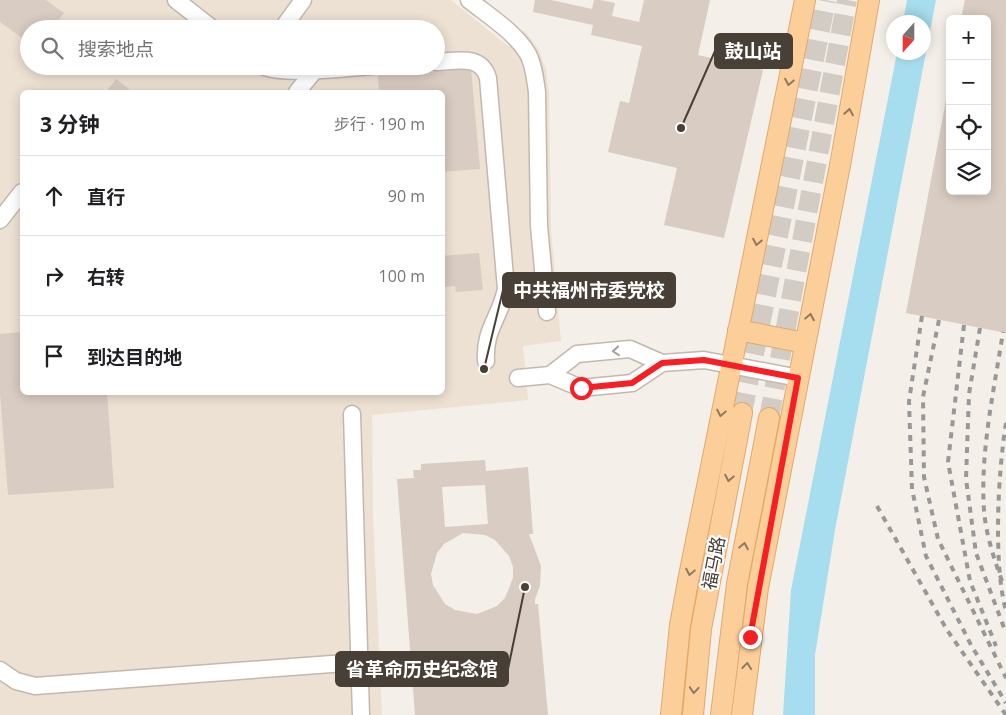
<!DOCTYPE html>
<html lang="zh">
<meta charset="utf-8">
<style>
:root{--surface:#fff;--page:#f6f6f6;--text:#202124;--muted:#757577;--line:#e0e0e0}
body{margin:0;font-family:"Open Sans","Noto Sans SC",sans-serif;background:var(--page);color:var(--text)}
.controls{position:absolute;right:15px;top:15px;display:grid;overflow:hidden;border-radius:8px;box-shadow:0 2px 12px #0003}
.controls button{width:45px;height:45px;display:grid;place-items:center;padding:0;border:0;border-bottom:1px solid var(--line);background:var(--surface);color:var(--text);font:25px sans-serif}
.compass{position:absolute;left:886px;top:15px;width:45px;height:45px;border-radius:50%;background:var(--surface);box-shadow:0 2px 12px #0003;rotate:201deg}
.stop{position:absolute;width:15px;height:15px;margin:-11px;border:4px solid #f51f24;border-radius:50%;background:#fff}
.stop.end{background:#f51f24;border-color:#fff;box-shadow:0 1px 5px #0008}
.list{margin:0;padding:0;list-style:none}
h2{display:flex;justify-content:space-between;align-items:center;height:65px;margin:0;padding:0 20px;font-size:21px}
h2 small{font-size:16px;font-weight:400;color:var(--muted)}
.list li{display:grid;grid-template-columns:32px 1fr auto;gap:15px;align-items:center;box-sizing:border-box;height:80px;padding:0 20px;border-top:1px solid var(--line)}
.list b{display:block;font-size:19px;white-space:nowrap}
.list em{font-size:16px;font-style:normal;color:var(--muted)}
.icon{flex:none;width:28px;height:28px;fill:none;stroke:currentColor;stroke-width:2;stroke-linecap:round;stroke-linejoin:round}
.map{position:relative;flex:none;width:1006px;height:715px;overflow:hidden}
.search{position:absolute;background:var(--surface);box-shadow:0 2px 12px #0003;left:20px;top:20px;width:425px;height:55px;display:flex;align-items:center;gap:12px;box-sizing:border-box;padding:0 18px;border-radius:28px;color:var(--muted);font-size:19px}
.panel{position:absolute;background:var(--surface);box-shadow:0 2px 12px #0003;left:20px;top:90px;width:425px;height:305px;border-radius:8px}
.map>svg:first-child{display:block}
</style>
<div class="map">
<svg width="1006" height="715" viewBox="0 0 1006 715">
<rect width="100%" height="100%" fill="#f4efe9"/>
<path fill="#ede1d3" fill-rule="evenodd" d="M0,0H451L508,46L524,30L538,48L546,69L549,92L551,230L561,341L523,346L528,400L372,415L373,514L382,715H0ZM29,29H436V66H29ZM22,92H442V392H22Z"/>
<path fill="#a7deef" d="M907,0H936L835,530L815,655V715H783L791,590L897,53L924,52V22H903Z"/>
<path fill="#d9ccc2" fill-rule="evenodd" d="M0,0H46L64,13L52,29H29V43L0,22Z
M535,0H551L592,9L594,0H600L615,3L612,16L639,22L644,0H710L698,55L763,70L724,238L664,225L677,168L608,152L620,101L629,103L642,46L591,35L593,25L533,12Z
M965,0H1006V333L906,313L949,84L950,191H987V19H961Z
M471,68L480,169L442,172V92H379L378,75Z
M116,79L133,92H106Z
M479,253L483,290L456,292L455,286L442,287V256Z
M22,332V392H107L114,488L8,495L0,394V334Z
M485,460L486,471L528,467L533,534H529L541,566L540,586L535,599V604H538L548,715H415L397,479L414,478L413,470H421V464ZM485,485L488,524L445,527L442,487ZM463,533L485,535L495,540L509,556L513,567V578L505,598L497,606L477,614L455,610L445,604L433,585L431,574L437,553L444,544Z"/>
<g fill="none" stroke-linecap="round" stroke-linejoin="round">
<path stroke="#d2ccc5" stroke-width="20" stroke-dasharray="20 10" stroke-linecap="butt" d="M742,413L826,0
M769,418L847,0"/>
<defs>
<path id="minor" d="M176,0L213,29
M469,0C489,16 515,32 528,54C534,65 535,79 537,92L539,226L547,312
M282,29L303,0
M436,62C457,61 481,54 488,78L506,289C500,318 484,329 486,361
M262,66C285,76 346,68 373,66
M297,92L315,70
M0,220L22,192
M506,289L544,286
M550,375L577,354L630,349L662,363L704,360L799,378
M518,378L550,375L581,388L632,383L662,363
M352,414L361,715
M0,670L16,681L35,686L359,662"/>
<path id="major" d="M738,330L805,343
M671,715L680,625L689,576L805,0
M693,715L701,629L742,413
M721,715L737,584L769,418
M742,715L758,588L841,160L869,0"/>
</defs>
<use href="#minor" stroke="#c3b8af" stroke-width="19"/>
<use href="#major" stroke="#e2a96a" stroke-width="22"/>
<use href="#minor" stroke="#fff" stroke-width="16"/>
<use href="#major" stroke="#fccf9a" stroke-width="20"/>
<path stroke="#989898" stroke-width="4" stroke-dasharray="6 6" stroke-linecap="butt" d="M922,316L909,401L912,489L926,556L971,645L1006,703
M939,320L923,397L924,477L938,539L1006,678
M964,325L948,462L970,581L996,646
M980,328L969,394L966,479L976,553L1006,633
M1006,423C998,472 993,564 1006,611
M877,506L947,630L1006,715
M1002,581C994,559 986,534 984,511C980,451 994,391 1003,332"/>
</g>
<defs><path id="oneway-chevron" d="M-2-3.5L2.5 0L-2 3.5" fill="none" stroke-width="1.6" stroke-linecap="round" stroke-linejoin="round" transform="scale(1.25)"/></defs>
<g stroke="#90795f">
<use href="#oneway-chevron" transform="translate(789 82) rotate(101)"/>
<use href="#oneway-chevron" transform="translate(849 112) rotate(-81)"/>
<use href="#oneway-chevron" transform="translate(757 242) rotate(101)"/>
<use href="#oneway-chevron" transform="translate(810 317) rotate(-79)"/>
<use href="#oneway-chevron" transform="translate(721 413) rotate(101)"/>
<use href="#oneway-chevron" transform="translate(729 478) rotate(101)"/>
<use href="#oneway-chevron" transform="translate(744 546) rotate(-79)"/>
<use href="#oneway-chevron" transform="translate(690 572) rotate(101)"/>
<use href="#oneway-chevron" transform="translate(747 666) rotate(-83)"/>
<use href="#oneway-chevron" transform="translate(694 690) rotate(94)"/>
</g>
<use stroke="#a49f9b" href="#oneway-chevron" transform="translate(616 351) rotate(175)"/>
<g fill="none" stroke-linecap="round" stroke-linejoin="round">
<path stroke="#f51f24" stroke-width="6" d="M581,388L632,383L662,363L704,360L798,378L750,637"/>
</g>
<g text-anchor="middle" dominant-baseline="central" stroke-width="4.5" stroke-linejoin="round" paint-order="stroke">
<g font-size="18" fill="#483f37" stroke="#fff">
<text transform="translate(713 563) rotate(-79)">福马路</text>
</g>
</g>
<path fill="none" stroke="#483f37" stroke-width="2" d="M681 128L715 51M484 369L503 290M525 587L508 669"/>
<g fill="#483f37" stroke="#fff" stroke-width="2">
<circle cx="681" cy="128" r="5"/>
<circle cx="484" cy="369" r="5"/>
<circle cx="525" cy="587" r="5"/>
</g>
<g fill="#483f37" stroke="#483f37" stroke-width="2">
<rect x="715" y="34" width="77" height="34" rx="5"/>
<rect x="503" y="273" width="172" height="34" rx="5"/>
<rect x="336" y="652" width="172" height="34" rx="5"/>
</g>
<g font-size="19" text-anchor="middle" font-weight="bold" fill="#fff">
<text x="753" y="58">鼓山站</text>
<text x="589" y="297">中共福州市委党校</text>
<text x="422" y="676">省革命历史纪念馆</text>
</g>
</svg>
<div class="controls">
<button>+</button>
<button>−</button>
<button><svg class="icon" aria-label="locate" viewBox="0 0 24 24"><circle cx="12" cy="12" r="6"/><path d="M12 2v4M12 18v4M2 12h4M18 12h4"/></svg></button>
<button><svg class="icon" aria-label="layers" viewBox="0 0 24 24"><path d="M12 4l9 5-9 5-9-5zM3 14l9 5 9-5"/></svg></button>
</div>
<svg class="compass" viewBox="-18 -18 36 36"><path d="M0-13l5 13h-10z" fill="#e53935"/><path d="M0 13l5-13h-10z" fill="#757577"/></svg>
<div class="stop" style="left:581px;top:388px"></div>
<div class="stop end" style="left:750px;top:637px"></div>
<div class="search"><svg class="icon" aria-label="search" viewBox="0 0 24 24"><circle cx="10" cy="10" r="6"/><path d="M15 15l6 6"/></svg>搜索地点</div>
<section class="panel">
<h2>3 分钟<small>步行 · 190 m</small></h2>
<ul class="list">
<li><svg class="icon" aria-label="ahead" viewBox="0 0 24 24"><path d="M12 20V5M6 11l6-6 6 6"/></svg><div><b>直行</b></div><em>90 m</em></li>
<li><svg class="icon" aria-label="right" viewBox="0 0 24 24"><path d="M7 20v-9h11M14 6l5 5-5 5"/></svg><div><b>右转</b></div><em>100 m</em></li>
<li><svg class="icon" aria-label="arrive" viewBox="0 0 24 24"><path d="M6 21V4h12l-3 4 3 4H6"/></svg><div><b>到达目的地</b></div></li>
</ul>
</section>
</div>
